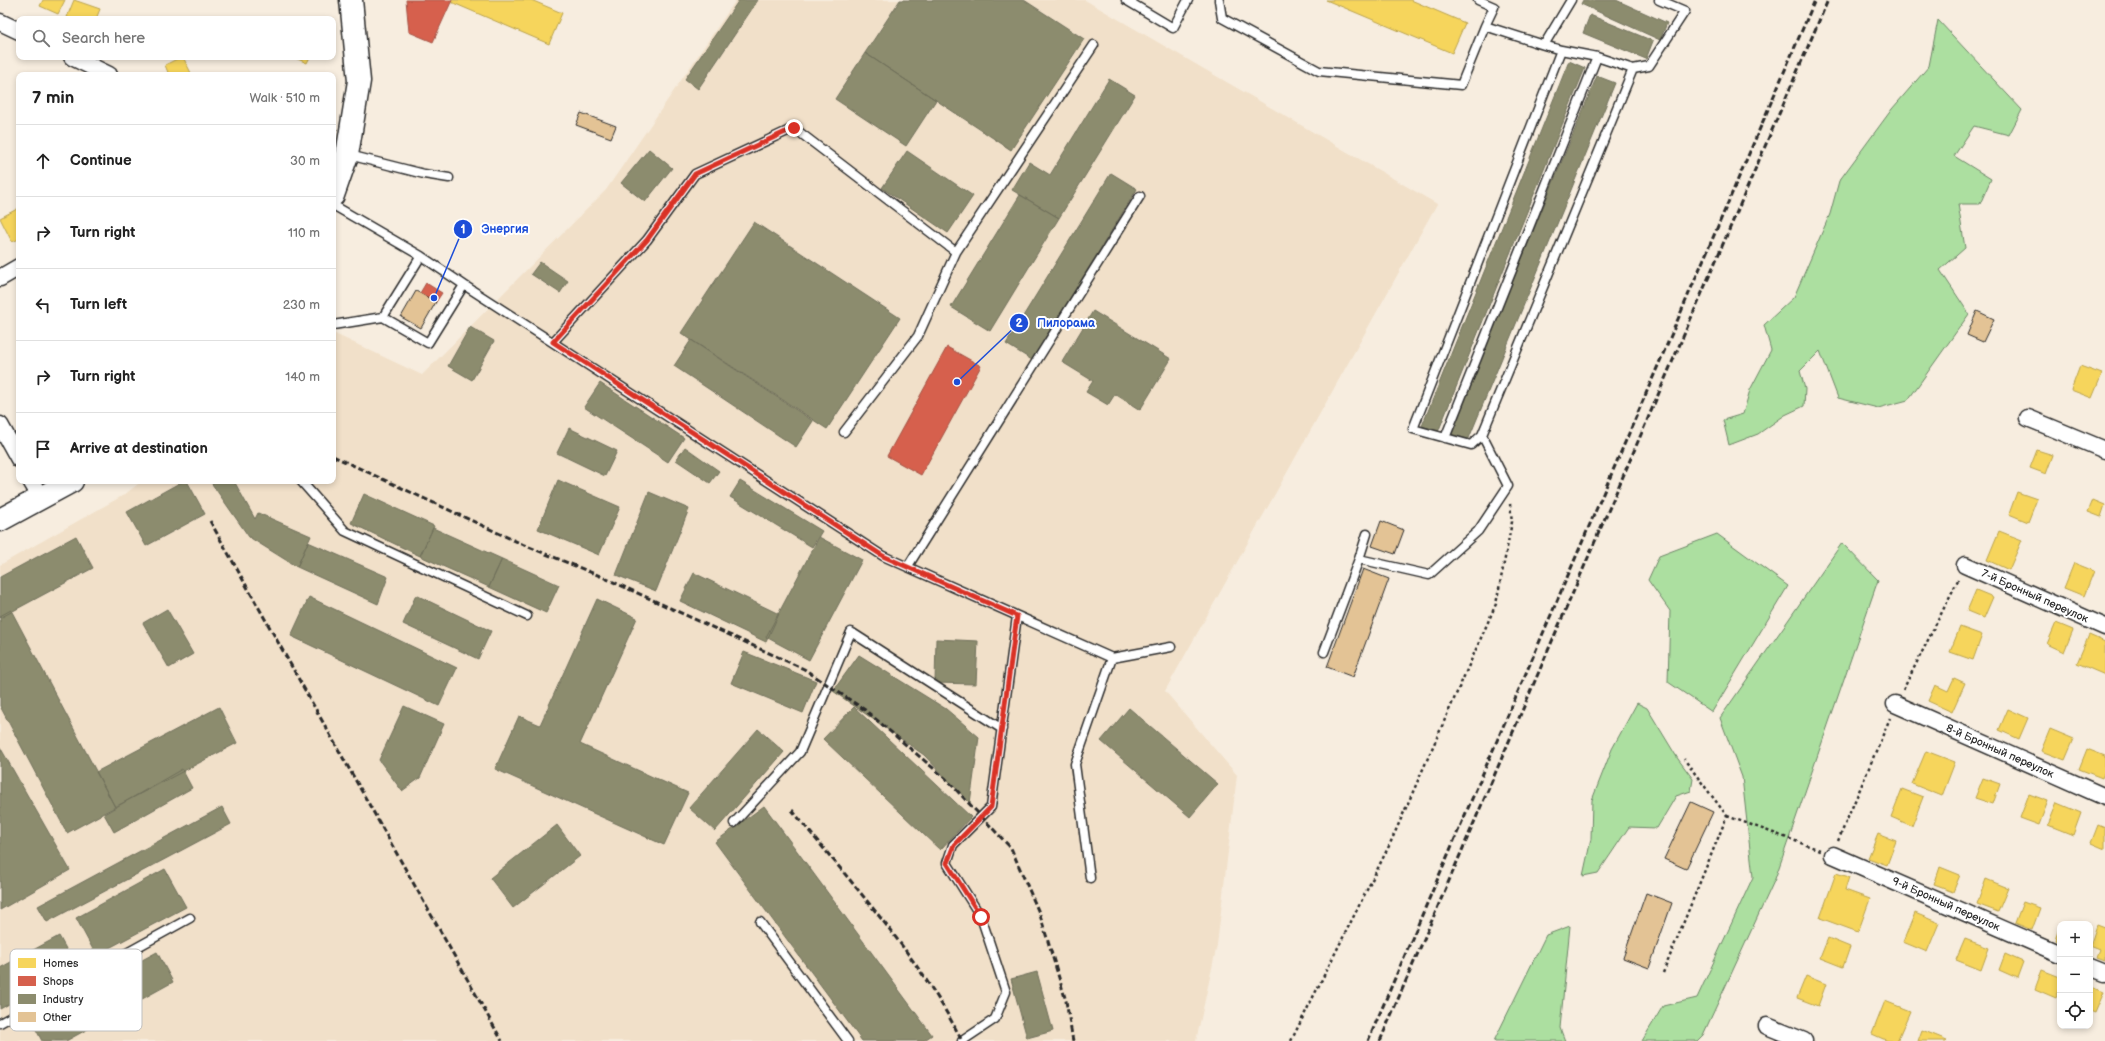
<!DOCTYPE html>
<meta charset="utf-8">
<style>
:root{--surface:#fff;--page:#f2f2f2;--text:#222;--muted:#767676;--line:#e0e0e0}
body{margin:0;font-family:"Balsamiq Sans",sans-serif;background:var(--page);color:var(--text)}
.controls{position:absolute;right:12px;bottom:12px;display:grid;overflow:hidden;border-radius:8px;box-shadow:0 2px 6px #0003}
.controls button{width:36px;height:36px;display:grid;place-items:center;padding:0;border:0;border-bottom:1px solid var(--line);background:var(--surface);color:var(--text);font:20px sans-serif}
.stop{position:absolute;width:12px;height:12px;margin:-9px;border:3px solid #d93025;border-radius:50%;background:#fff}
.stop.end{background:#d93025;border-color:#fff;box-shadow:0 1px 4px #0008}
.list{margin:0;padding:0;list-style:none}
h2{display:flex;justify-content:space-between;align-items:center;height:52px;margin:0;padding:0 16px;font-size:17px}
h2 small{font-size:13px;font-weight:400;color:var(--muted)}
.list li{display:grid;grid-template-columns:26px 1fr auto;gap:12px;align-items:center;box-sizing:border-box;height:72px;padding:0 16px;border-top:1px solid var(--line)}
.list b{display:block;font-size:15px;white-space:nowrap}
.list em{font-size:13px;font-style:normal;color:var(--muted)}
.icon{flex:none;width:22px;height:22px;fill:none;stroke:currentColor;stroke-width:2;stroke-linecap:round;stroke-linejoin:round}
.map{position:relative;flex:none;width:2105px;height:1041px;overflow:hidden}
.search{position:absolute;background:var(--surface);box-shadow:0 2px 6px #0003;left:16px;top:16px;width:320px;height:44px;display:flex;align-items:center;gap:10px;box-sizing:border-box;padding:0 14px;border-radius:8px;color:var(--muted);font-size:15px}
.panel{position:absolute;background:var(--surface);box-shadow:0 2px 6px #0003;left:16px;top:72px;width:320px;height:412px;border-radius:8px}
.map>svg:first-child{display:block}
</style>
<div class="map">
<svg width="2105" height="1041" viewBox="0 0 2105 1041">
<rect width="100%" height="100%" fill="#f7eddf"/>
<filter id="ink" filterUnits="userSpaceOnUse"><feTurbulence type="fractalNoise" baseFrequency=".025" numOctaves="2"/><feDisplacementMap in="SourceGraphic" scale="8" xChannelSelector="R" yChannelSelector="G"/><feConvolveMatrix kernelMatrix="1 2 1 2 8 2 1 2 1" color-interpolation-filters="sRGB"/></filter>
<g filter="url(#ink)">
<path fill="#f1e0c9" d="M736,0H1085L1437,204L1165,691L1237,775L1217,945L1196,1041H0V565L124,495L142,481H333V333L422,375L606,190Z"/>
<path fill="#acdfa0" stroke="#6c8566" d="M1938,20L2022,110L2009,135L1974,126L1954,156L1991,179L1980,204H1958L1965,248L1940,270L1969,314L1908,400L1878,408L1838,398L1820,351L1800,371L1805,389L1804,406L1785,415L1758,434L1729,445L1723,420L1743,414L1750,390L1771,350L1764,325L1794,297L1830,214L1839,181L1892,109L1929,66Z
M1717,534L1788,586L1712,712L1668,682L1670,611L1648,580L1659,556Z
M1842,543L1878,580L1775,879L1703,1035L1697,1041H1642L1663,1006L1697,998L1753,877L1742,777L1720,718Z
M1637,703L1647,708L1678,759L1693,779L1691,791L1676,796L1657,828L1629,827L1598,873L1583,876L1591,839L1592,800L1612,749Z
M1570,926L1560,1028L1565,1041H1494L1546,935Z"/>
<path fill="#f6d55c" stroke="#b9a24d" d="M43,0H65L58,14L40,6Z
M74,0L100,9L96,19H71L67,17Z
M452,0H531L562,13L549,44L451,2Z
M1326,0H1411L1465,23L1452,53Z
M181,57H183L192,75H169L165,65Z
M293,57H310L307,63Z
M19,208V239L12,242L0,218Z
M2080,366L2102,374L2092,398L2071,390Z
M2037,450L2053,455L2046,474L2030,468Z
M2017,492L2037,499L2028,522L2009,514Z
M2093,500L2105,505L2101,517L2088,512Z
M1999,531L2022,540L2009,570L1987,560Z
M2074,563L2094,571L2084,596L2064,588Z
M1976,590L1993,597L1984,618L1967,611Z
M2056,623L2073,630L2064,652L2047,644Z
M1960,627L1982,635L1973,660L1950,652Z
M2089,635L2105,642V675L2077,663Z
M1954,678L1965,683L1952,712L1928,701L1935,685L1948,691Z
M2008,709L2028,718L2019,739L1999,730Z
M2050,729L2074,739L2065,760L2041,751Z
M2087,749L2105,756V771L2102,778L2079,769Z
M1926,751L1955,762L1942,796L1912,784Z
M1983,778L2000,784L1993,804L1975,798Z
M1902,789L1923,797L1912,826L1891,817Z
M2029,794L2048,801L2039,825L2020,818Z
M2057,803L2081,813L2073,835L2048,825Z
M2098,825L2105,828V849L2091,843Z
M1878,834L1896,841L1887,865L1868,858Z
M1940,867L1960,875L1953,892L1934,885Z
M1836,873L1849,877L1845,890L1870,899L1858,932L1820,918Z
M1986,879L2008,888L1998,912L1977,904Z
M2023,902L2040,908L2032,930L2015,923Z
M1915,913L1939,923L1927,952L1903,942Z
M2097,925L2105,928V961L2097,958L2100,950L2090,946Z
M2060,926V942L2055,940Z
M1828,938L1850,947L1843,967L1820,958Z
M1965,939L1989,948L1981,970L1956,960Z
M2005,954L2023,962L2017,978L1999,970Z
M2042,970L2060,977V988L2056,998L2035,989Z
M1806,976L1826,984L1818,1006L1797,998Z
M2090,986L2104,992L2095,1013L2090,1011Z
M1885,1001L1910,1011L1897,1041H1888L1872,1034Z
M1922,1030L1947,1040L1946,1041H1918Z"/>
<path fill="#d6604d" stroke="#a35043" d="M406,0H452L433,42L409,32Z
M426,283L442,293L436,302L420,293Z
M947,347L981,366L921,475L887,456Z"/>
<path fill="#8c8c6e" stroke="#6f6f5a" d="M739,0H758L698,89L685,79Z
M900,0H1024L1084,39L1011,150L865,53Z
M1583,0H1616L1667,23L1660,40L1581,4Z
M1590,15L1653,41L1646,59L1583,33Z
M865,53L936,100L906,146L835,99Z
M1569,61L1585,68L1438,432L1422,426Z
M1597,76L1615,83L1467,443L1449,436Z
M1109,79L1135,95L1059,218L1012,190L1029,162L1050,175Z
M649,149L672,168L645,202L621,183Z
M907,151L973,196L948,233L882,188Z
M1111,173L1137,189L1032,360L1006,344Z
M1020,195L1059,218L990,331L951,307Z
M754,222L900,318L827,429L681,333Z
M540,262L568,281L560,293L531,274Z
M1093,311L1171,359L1140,410L1115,394L1108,405L1086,392L1093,381L1062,362Z
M470,327L494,341L472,380L448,366Z
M691,340L813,421L796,447L674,366Z
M600,383L684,438L668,462L584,407Z
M569,428L617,451L605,476L557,453Z
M685,447L719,471L710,483L676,460Z
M558,480L620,507L599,555L538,529Z
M183,481H187L205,514L146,546L127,512Z
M210,481H234L255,519L258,513L311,536L297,567L249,537Z
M740,481L822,531L812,547L730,497Z
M649,492L689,509L656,591L616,575Z
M364,494L434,526L420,556L351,523Z
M433,528L502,559L489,587L420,556Z
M76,536L93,568L0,618V577Z
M819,537L862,560L809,660L766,637Z
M308,542L388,577L378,604L297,567Z
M502,559L559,585L546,613L489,587Z
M694,573L779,614L766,642L680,601Z
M416,595L491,631L478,659L403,624Z
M309,597L457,668L439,706L291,636Z
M597,599L637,618L580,744L688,793L664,845L495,769L519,716L540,725Z
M167,609L193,654L169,668L143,623Z
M11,610L115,807L67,833L0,706V616Z
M936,639L978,641L976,684L935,683Z
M744,652L816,681L803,713L731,683Z
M859,655L946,709L979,737L970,803L924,755L833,691Z
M404,706L444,724L420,778L402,791L379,760Z
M219,707L237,743L115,807L96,772Z
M854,707L971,817L940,850L823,739Z
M1129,708L1218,784L1190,817L1101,741Z
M758,729L784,752L715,831L689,808Z
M0,747L70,870L0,910Z
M182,769L192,788L114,832L104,814Z
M764,806L932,1035L923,1041H862L715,842Z
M222,807L231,824L47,922L38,906Z
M557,825L580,856L513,908L490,878Z
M165,869L186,907L96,955L76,918Z
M59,936L76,967L0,1009V968Z
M157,952L173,982L66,1041H42L31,1020Z
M1037,972L1053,1031L1027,1038L1011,979Z"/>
<path fill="#e3c395" stroke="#2b2b2b" d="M581,113L616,126L611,138L576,125Z
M416,291L436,302L421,328L401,317Z
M1977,311L1994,319L1983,342L1967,335Z
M1381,521L1404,530L1395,554L1372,546Z
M1363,569L1389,579L1353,677L1327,667Z
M1691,802L1713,812L1686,869L1664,859Z
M1646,893L1672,903L1649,968L1623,958Z"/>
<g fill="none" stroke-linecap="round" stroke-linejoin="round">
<defs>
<path id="lane" d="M1126,0L1173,28L1188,0
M1219,0L1222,18L1319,71L1461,85L1485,26L1544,45L1571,0
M1478,0L1494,7L1485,26
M1633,69L1649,66L1685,11L1659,0
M349,155L424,174L449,178
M333,205L421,256L464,285L428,343L383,317L333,325
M956,252L1094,45
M464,285L883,556L1112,658L1171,647
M383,317L421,256
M553,342L647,240L695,174L794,128L956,252L918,336L844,432
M1482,435L1471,445L1413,429L1561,50L1544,45
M1445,438L1597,57
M301,481L345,531L527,616
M1359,559L1367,534
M908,566L1140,196
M1324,652L1359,559L1429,575L1478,531L1508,486L1482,435L1633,69L1597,57L1561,50
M734,823L800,752L851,632L1002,729
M1090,878L1075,764L1112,658
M760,922L848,1041
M0,1023L190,918
M962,1041L995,1019L1006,992L981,917L947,863L953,845L991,807L1017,616"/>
<path id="street" d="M0,22L19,31
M72,57L109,75
M0,278L19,267
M2028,418L2105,450
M0,425L19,459
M31,481L41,498
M1965,565L2105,627
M1895,704L2105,797
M1833,855L2060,954
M2090,967L2105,973
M1767,1026L1804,1041"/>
<path id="secondary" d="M333,195L347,155L359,81L351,0
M0,520L72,481"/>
</defs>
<use href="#lane" stroke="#2b2b2b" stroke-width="11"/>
<use href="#street" stroke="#2b2b2b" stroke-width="19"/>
<use href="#secondary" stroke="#2b2b2b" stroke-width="25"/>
<path stroke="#2b2b2b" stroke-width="2.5" stroke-dasharray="3 3" stroke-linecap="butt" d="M1903,690L1959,578
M1727,816L1820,850
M1838,841L1890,718
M1663,973L1727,816L1684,759
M1291,1041L1389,846L1496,604L1512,522L1510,504"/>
<use href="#lane" stroke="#fff" stroke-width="8"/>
<use href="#street" stroke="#fff" stroke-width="16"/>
<use href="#secondary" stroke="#fff" stroke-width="22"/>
<path stroke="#2b2b2b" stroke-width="3" stroke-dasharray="6 3" stroke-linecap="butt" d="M333,456L524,545L600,576L804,669L865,710L946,779L1011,848L1040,915L1066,1001L1073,1041
M210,521L502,1041
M792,810C851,883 920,957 962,1041
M1368,1041L1815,0
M1380,1041L1828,0"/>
</g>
</g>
<g fill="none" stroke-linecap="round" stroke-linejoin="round" filter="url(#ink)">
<path stroke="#d93025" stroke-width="5" d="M794,128L695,174L647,240L553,342L883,556L1017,616L991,807L954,845L947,863L981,917"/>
</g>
<g text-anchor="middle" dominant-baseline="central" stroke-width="4" stroke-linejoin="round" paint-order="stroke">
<g font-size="11" fill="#2b2b2b" stroke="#fff">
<text transform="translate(2035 596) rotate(24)">7-й Бронный переулок</text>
<text transform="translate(2000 751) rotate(24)">8-й Бронный переулок</text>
<text transform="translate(1946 904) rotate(24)">9-й Бронный переулок</text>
</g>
</g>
<rect x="10" y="949" width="132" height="82" rx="6" fill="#fff" stroke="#bfbfbf" stroke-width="1"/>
<rect x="18" y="958" width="18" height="10" fill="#f6d55c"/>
<rect x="18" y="976" width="18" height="10" fill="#d6604d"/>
<rect x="18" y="994" width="18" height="10" fill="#8c8c6e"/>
<rect x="18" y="1012" width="18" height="10" fill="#e3c395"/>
<g font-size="11" fill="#2b2b2b">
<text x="43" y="967">Homes</text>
<text x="43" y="985">Shops</text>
<text x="43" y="1003">Industry</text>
<text x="43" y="1021">Other</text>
</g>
<path fill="none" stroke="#1d4ed8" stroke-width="1.5" d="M434 298L463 229M957 382L1019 323"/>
<g fill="#1d4ed8" stroke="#fff" stroke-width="1.5">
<circle cx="434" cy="298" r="4"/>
<circle cx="957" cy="382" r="4"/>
<circle cx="463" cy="229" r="10"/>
<circle cx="1019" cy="323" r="10"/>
</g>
<g font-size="12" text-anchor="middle" font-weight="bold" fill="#fff">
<text x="463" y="233">1</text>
<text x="1019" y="327">2</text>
</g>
<g font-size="12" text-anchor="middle" font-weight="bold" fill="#1d4ed8" stroke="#fff" stroke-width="4" stroke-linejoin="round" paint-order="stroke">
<text x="505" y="233">Энергия</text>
<text x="1066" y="327">Пилорама</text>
</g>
</svg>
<div class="controls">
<button>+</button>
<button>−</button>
<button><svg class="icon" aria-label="locate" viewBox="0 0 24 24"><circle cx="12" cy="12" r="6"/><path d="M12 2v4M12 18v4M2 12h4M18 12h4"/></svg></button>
</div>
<div class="stop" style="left:981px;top:917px"></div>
<div class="stop end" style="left:794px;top:128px"></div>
<div class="search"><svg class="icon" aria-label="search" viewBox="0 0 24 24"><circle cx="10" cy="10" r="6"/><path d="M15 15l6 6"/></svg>Search here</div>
<section class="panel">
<h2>7 min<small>Walk · 510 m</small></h2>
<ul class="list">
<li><svg class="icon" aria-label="ahead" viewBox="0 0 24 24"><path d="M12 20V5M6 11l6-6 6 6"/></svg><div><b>Continue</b></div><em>30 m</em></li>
<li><svg class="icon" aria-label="right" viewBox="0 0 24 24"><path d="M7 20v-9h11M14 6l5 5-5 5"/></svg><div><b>Turn right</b></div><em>110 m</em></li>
<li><svg class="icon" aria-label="left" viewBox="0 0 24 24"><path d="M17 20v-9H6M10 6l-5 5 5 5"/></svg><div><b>Turn left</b></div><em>230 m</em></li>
<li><svg class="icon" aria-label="right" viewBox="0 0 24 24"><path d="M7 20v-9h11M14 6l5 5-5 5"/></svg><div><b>Turn right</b></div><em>140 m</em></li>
<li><svg class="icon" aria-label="arrive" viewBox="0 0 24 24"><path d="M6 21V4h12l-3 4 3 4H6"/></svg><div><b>Arrive at destination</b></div></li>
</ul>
</section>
</div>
